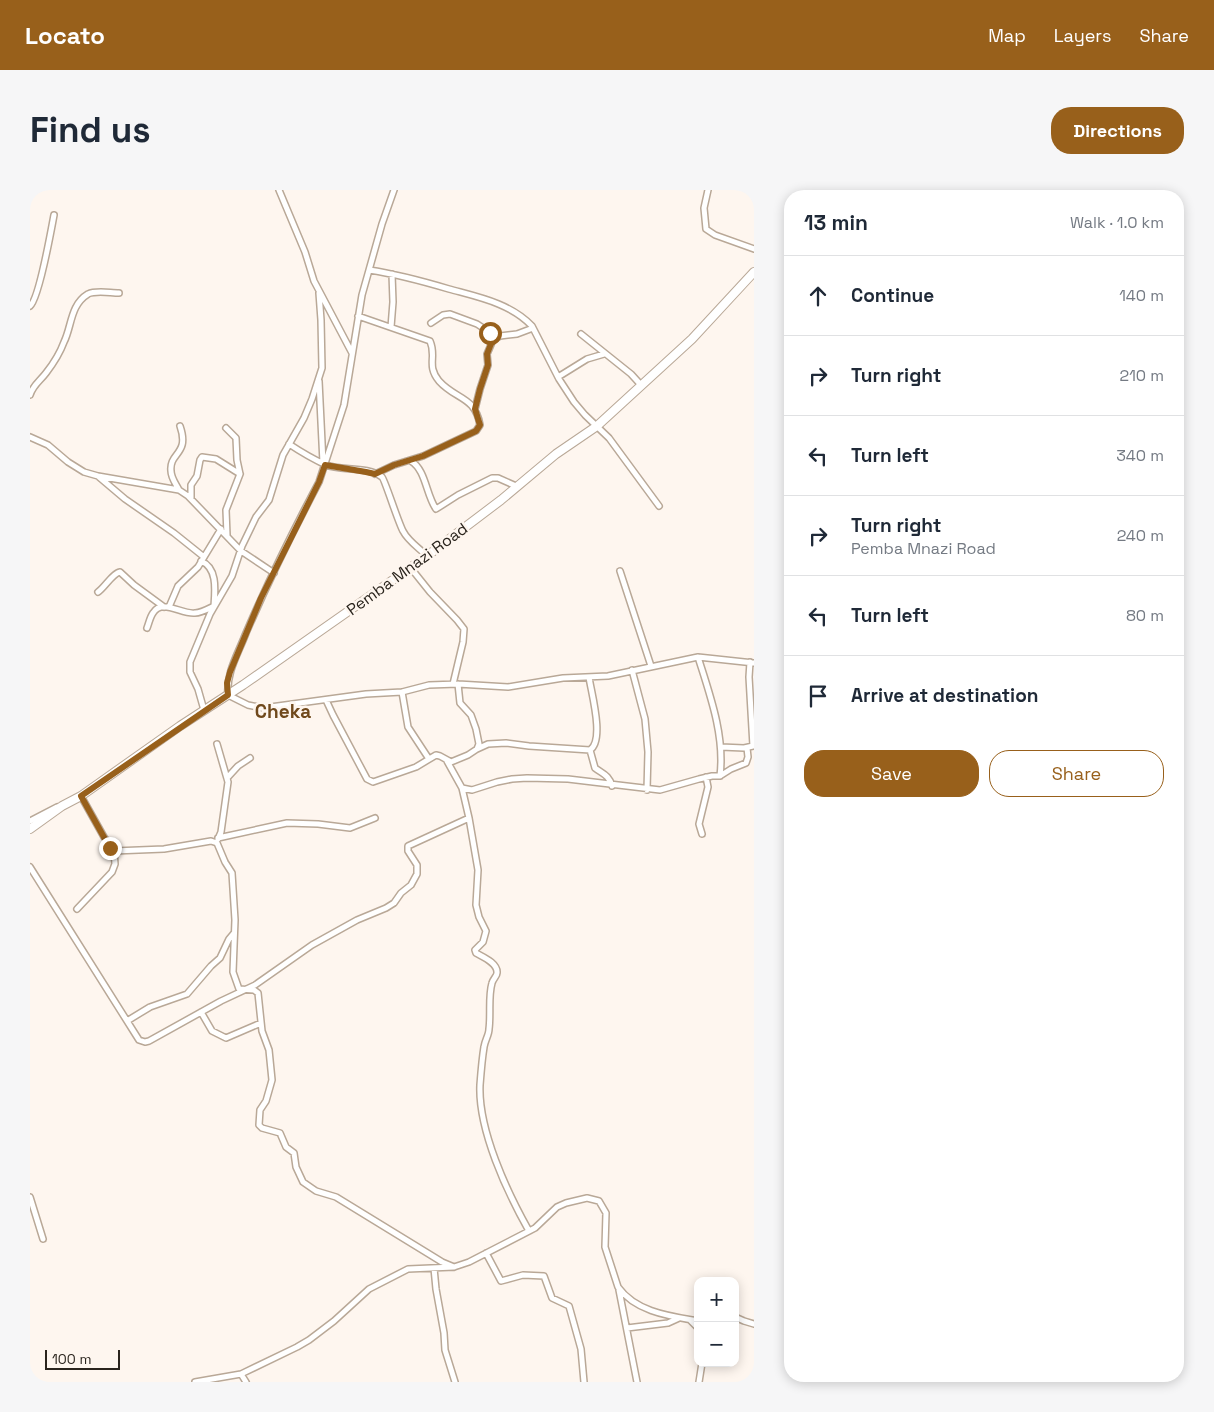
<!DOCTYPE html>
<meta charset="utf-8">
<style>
:root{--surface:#fff;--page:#f6f6f7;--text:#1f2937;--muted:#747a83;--line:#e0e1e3;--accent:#98601b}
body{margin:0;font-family:"Space Grotesk",sans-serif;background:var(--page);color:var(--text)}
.controls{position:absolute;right:15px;bottom:15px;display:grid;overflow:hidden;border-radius:10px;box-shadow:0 2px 12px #0003}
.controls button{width:45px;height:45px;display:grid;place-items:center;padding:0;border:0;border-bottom:1px solid var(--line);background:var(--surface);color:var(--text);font:25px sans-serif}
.scale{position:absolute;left:15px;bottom:12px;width:75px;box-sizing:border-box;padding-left:5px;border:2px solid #2a241d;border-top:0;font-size:14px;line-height:18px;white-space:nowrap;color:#2a241d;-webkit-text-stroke:4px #fef6ef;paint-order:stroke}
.stop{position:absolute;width:15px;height:15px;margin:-11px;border:4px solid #98601b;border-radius:50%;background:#fff}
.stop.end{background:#98601b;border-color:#fff;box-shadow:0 1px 5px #0008}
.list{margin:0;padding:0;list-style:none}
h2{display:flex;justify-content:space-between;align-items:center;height:65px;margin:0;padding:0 20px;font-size:21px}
h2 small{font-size:16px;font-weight:400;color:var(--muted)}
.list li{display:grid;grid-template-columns:32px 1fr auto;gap:15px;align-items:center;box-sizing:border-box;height:80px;padding:0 20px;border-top:1px solid var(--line)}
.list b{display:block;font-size:19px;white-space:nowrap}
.list p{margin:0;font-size:16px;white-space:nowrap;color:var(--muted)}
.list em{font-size:16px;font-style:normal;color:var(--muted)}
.actions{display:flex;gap:10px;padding:15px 20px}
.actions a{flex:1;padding:11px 0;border:1px solid var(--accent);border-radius:20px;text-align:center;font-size:18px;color:var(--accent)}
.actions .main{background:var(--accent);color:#fff}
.icon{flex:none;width:28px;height:28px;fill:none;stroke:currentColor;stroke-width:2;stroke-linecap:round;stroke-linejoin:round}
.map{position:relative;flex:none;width:724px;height:1192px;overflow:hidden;border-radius:20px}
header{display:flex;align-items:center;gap:30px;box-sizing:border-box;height:70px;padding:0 25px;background:var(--accent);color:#fff}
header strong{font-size:24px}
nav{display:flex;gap:28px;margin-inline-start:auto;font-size:18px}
.intro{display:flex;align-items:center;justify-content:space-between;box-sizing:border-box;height:120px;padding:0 30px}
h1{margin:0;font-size:35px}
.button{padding:12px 22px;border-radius:20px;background:var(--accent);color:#fff;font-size:18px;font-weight:700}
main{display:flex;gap:30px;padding:0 30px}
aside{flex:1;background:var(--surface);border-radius:20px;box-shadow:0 2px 12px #0003}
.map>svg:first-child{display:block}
</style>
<header>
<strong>Locato</strong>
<nav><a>Map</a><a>Layers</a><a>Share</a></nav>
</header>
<div class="intro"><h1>Find us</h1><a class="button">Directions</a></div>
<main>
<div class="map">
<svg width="724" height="1192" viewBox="0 0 724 1192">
<rect width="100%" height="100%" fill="#fef6ef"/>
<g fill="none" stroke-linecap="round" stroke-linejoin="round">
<defs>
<path id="minor" d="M249,0L275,62L284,91L322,163
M364,0L352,34L332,105L314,215L289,292C263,341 238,392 216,443C208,464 196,483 198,505L218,515L233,518L336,504L372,502L399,495L428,494L478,497L533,488L578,486L668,467L724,473
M678,0L674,18L676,39L685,45L724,59
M339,80C366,84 392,91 419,99C448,107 480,113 502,136L529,189L544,212L555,225L579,248L629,316
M0,116C9,109 21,41 24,25
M328,126L400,151C407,167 396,175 409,191C426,210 445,206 450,235L446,241L393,266L364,275L345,284
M401,133L413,125L420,124L447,134L467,147
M361,137L363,112L362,84
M551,144L601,184L611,195
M528,187L557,169L574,164
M289,191L293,273
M0,205C3,195 10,191 16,183C23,174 30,163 34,152C42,136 40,115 58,104C66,100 80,103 89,103
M445,219L450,199L458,175L457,164L463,150L470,146L487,144L503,138
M196,238L206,248L207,270L210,284L196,320L197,345
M0,247L18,255L38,272L54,282L68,286L149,300L158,306L211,361L244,383
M259,254C271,262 283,269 296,275C311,281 338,276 352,287C355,290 368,332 373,341C378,351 389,358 397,366
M381,271C396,280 396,305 406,319L428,305L462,288H468L486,296
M69,287L95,309L144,343L174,367
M149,300C146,294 141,288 141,281C139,262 160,265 150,236
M161,309V295L167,286L170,270L172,267L186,269L210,284
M380,377L400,402L427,430L434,439L433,452L423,494
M590,381L621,476
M68,402C75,397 83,383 90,382L104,395L134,417
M139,417L148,396L168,377L191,339
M117,438C119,433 120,427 123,423C132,408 152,425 165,423C171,423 178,419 184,416C185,401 188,378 171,371
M668,467C680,505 695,546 690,586
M602,480L615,529L618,562L617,600
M559,487C561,502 575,550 560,560
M372,502L378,537L399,569
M296,510L303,525L337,589L343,592L386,577L406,565L410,566L421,572L438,565L447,559L449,554L446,539L441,525L430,513L428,494
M174,520L168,499L160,482V472L180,424L202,386L212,356L226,327L239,310L253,265L274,228L282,209L292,178L291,130L289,103
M187,554L198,592L191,642L188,649
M691,557L714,558L723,556L719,487L720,472
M447,559L458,554L476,553L499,556L560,560L565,578C573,584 579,585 582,596
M417,571L432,598L442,600L467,592L482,589L497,588L538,589L630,600L669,589L682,586H690L701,579L716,573L718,567L717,558
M197,588L208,576L220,568
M51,606L74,647L84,661L134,659L181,651L187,653L195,672L202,683L205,730L203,782L209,799L224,800L228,803L232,841L239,860L242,890L236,911L230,920L229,935L232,938L250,943L256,957L264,963L266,977L273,992L286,1001L306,1007L399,1064L412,1072L424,1077
M439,628L448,680L446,715L449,727L456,741L453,752L445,760L446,763C453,767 468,773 467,783C467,786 463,789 462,793C458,807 461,824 459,839C459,845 455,850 454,857C452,869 451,882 450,895C448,940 477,1002 499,1041
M0,631L27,617
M672,644L669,634L678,597L676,587
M188,648L257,633L288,634L320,638L345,628
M0,677L109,850L115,852L119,851L191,811L225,795L282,755L327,730L356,718L364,713L371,703L381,695L387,684V675L378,661V656L439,628L432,598
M47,719L82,682L85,674L84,661
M171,822L182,841L196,848L231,833
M97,831L120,817L157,804L181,776L190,768L199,749L204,743
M0,1007L13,1049
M456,1063L471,1091L493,1085L514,1086L522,1108L539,1116L551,1159L554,1192
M404,1078L406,1099L414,1143L415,1160L425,1192
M589,1100L607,1192
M705,1127L714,1131L724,1134
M660,1130L668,1138
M597,1138L638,1133L649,1128
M211,1184L216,1192
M165,1192L211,1184L267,1157L279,1150L304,1131L339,1099L378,1079L424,1077L439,1072L505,1038L527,1017L536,1013L557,1008L569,1011L576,1023L575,1057L588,1097C606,1122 639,1126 668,1131
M669,1192L672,1173"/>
<path id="secondary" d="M0,639L32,616L51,606L150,536L213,495L397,366L471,310L526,264L567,236L662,149L724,82"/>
</defs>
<use href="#minor" stroke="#b9a897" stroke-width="8"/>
<use href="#secondary" stroke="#b9a897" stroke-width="10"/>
<use href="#minor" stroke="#fff" stroke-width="5"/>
<use href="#secondary" stroke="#fff" stroke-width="8"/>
</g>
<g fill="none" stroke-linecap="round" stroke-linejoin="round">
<path stroke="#98601b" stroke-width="6" d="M80,658L51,606L198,505L197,493L200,482L231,408L289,292L295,275L336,282L345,284L364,275L393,266L446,241L450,235L445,219L450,199L458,175L457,164L461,154L467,147L460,143"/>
</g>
<g text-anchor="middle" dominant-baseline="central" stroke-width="5" stroke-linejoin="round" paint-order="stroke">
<g font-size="16" fill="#2a241d" stroke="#fef6ef">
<text transform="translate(377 379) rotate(-36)">Pemba Mnazi Road</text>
</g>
<g font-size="19" font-weight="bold" fill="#70491c" stroke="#fef6ef">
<text x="253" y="521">Cheka</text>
</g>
</g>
</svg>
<div class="controls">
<button>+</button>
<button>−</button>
</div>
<div class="scale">100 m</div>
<div class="stop" style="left:460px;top:143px"></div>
<div class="stop end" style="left:80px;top:658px"></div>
</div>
<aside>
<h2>13 min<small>Walk · 1.0 km</small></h2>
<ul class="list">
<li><svg class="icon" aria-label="ahead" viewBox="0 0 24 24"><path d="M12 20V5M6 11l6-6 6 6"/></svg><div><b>Continue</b></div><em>140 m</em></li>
<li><svg class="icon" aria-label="right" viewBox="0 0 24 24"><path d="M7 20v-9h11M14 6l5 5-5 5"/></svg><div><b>Turn right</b></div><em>210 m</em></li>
<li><svg class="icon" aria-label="left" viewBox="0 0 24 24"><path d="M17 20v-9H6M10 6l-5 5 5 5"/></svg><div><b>Turn left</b></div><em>340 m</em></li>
<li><svg class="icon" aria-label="right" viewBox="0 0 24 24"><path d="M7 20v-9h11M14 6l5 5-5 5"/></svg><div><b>Turn right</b><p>Pemba Mnazi Road</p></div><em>240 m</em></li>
<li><svg class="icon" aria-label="left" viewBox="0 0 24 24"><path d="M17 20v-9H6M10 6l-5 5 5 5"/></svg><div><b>Turn left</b></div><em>80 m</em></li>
<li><svg class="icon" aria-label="arrive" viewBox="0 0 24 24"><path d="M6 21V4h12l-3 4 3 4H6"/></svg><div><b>Arrive at destination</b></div></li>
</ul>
<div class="actions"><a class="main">Save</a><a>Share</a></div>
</aside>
</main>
